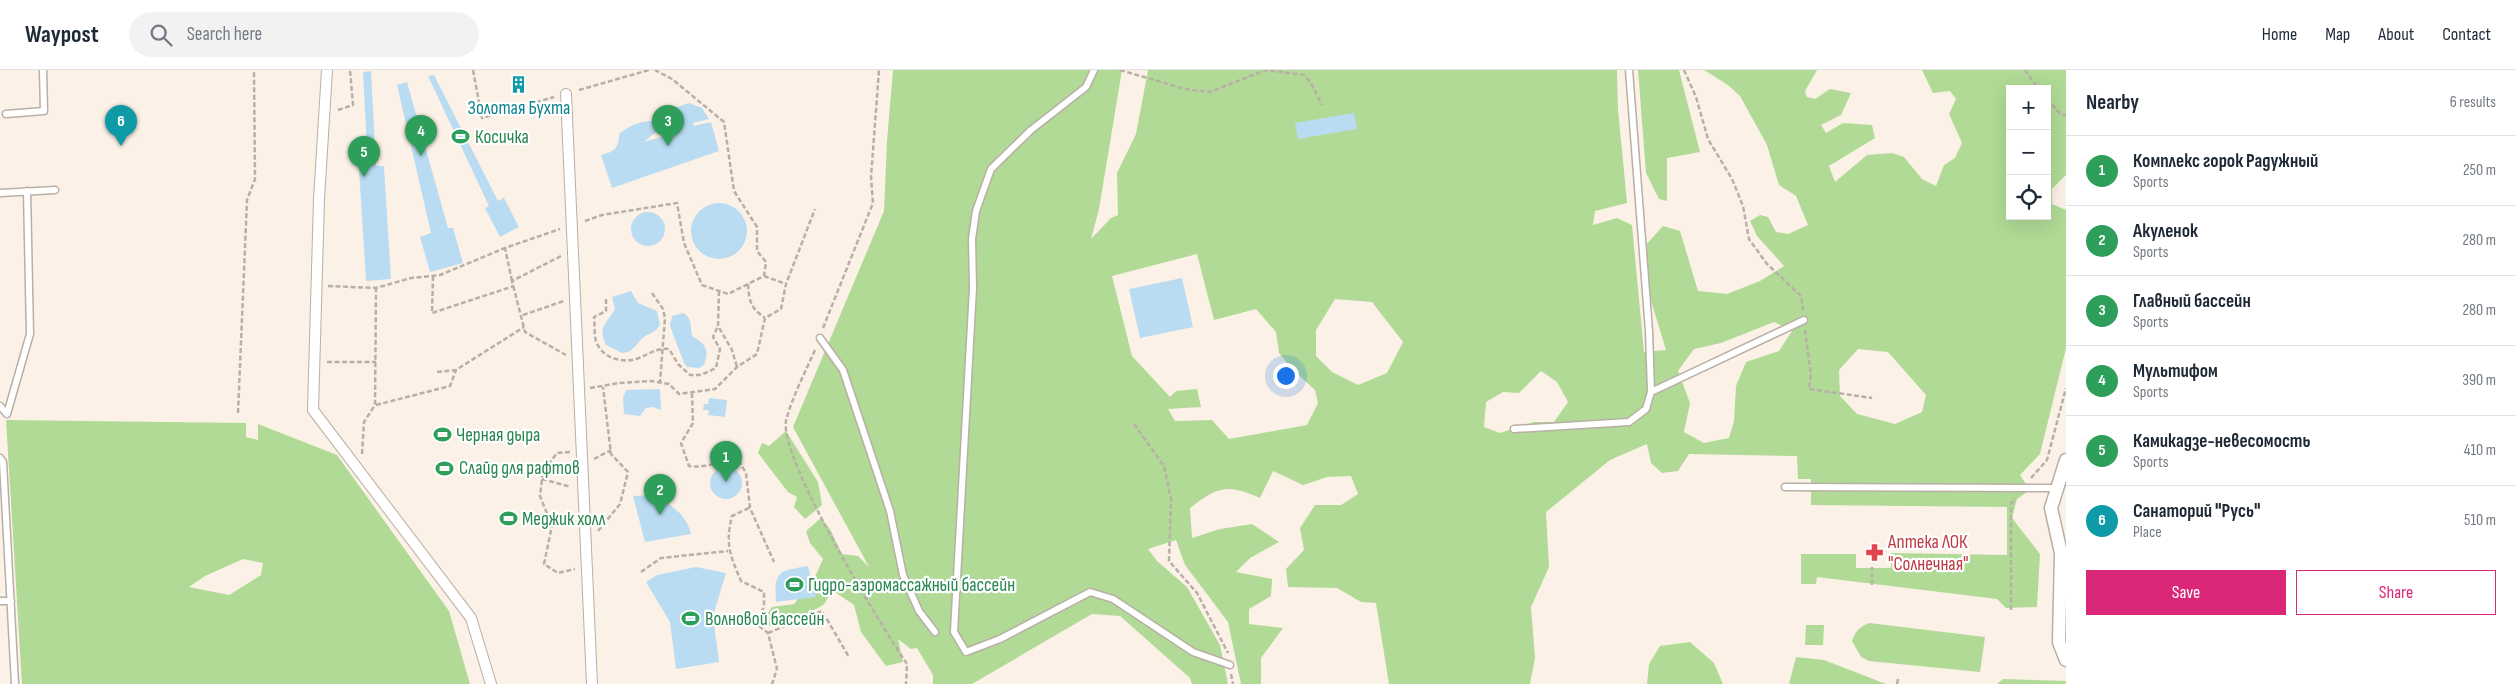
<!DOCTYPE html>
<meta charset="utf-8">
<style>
:root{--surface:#fff;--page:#f2f2f3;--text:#1f2937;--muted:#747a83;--line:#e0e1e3;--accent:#db2777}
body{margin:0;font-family:"Sofia Sans Condensed",sans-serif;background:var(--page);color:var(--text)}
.controls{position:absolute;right:15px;top:15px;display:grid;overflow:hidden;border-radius:0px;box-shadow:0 5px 20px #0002}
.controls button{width:45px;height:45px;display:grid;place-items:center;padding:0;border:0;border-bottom:1px solid var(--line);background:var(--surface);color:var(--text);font:25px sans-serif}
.you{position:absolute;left:1285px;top:305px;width:18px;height:18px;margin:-12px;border:4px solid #fff;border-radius:50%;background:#1a73e8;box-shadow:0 0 0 8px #1a73e833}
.badge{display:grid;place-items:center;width:32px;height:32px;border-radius:50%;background:var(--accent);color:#fff;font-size:16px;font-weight:700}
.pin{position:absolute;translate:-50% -41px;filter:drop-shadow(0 1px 2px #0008)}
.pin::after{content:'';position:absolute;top:26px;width:18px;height:15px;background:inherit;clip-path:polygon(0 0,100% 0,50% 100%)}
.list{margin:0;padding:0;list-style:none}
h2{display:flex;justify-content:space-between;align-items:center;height:65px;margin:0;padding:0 20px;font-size:21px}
h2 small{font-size:16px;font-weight:400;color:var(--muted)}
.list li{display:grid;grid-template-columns:32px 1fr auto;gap:15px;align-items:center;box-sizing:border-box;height:70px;padding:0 20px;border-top:1px solid var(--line)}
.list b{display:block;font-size:19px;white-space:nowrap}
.list p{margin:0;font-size:16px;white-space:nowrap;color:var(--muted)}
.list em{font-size:16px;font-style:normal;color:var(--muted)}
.actions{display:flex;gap:10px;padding:15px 20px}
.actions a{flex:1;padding:11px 0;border:1px solid var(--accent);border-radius:0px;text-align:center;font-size:18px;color:var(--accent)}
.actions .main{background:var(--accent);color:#fff}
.icon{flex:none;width:28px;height:28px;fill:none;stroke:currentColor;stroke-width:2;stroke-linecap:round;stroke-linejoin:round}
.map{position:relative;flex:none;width:2066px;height:614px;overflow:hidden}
header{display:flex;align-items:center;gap:30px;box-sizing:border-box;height:70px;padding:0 25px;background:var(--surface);border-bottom:1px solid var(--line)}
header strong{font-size:24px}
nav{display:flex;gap:28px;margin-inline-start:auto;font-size:18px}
.search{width:350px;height:45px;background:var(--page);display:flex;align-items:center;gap:12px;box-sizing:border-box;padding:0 18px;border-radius:28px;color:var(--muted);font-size:19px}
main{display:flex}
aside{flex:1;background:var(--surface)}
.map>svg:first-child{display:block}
</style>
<header>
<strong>Waypost</strong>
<div class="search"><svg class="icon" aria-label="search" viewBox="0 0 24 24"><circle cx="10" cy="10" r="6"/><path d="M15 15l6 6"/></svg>Search here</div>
<nav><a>Home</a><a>Map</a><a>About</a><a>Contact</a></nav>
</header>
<main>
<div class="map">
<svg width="2066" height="614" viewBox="0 0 2066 614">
<rect width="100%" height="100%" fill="#fcf1e7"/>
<path fill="#b0da95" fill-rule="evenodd" d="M893,0H1122L1099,139L1091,169L1111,148L1118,145L1117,103L1136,64L1148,0H1617L1618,39L1627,133L1595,141L1593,155L1617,148L1632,155L1644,282L1666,280L1648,221L1644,177L1663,156L1680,161L1698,221L1727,224L1760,211L1784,196L1757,166L1750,151L1760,145L1768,147L1776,162L1788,164L1808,155L1796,126L1779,115L1767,75L1740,26L1728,15L1704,0H1817L1805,21L1807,27L1815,29L1830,19L1851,23L1841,45L1821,55L1826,63L1843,53L1872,55L1875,68L1829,96L1835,112L1867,85L1892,83L1904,87L1922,109L1936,116L1944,95L1955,88L1962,73L1949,44L1956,29L1950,21L1933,23L1922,0H2066V105L2052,119V134L2066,140V278L2040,384L2020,405L2030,420L2017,429L2012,448L2040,484L2037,537L2006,538L1997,529L1817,507L1816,514H1801V484H1856V498H1891V483L2007,485V437L1811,435V409H1798L1797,386L1689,384L1678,401L1662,403L1651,393L1647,374L1610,390L1546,442L1549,497L1531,537L1535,588L1530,614H1389L1376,533L1361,532L1337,518L1288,517L1286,499L1304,480L1300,458L1315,435H1341L1358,424L1351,406L1327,407L1303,415L1273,401L1260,428C1227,414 1219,416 1190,438L1192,468L1220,459L1252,454L1279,472L1250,488L1236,502L1272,509L1271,526L1249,539V554L1283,558L1261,588V614H1241L1228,552L1185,495L1176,470L1148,479L1157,491L1187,517L1220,575L1228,614H1192L1190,608L1120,546L1092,544L972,614H933V605L917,578L911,579L898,569L903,592L886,596L861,562L854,535L832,520C829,524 827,531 824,534C813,543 778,556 765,556L766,546L772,537L794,534L814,509L823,489L810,473L806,461L821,448L830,459L842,484L858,486L869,497L793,357L884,141L887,71ZM2010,19H2047V146H2010ZM1197,184L1214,250L1256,239L1276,262L1279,283L1291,298L1315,320L1318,333L1307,355L1229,369L1212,350L1175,351L1168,339L1201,337L1197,319L1176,321L1170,327L1132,286L1112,206ZM1335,229L1372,232L1403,272L1387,303L1358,315L1332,302L1316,286V260ZM1774,252L1792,261L1779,281L1746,292L1736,316L1734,351L1729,368L1704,373L1684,362L1690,333L1678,301L1694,279L1721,273ZM1858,279L1888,282L1926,325L1922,342L1895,354L1857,344L1840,326L1839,300ZM1541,301L1557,312L1568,332L1554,352H1534L1500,363L1484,357L1486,332L1503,322L1519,323Z
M1638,0H1679L1700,82L1667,88V131L1659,129L1646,103Z
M6,350L246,353V367L258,370V354L337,385L449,541L470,614H22ZM243,489L263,493L261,505L229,525L189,517L205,506Z
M786,361L818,412L822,435L805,449L794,437L797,427L788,422L758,383L762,373L769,376Z
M1869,553L1985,567L1980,602L1869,591L1861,587L1852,571C1855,561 1860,557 1869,553Z
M1806,555H1824L1823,575H1805Z
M1690,572L1714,593L1723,614H1647L1649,594L1660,576Z
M1796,587L1824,590L1886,614H1789Z
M2003,609L2066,611V614H1997Z"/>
<path fill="#b9dcf2" d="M371,1L376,96H384L391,209L366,211L359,99H368L363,2Z
M434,5L498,131L504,128L519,157L500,167L485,138L489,136L428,6Z
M407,12L448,158H453L463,193L430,202L420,167L431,163L397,15Z
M689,33L702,38L709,49L693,53L694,56L711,52L719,81L612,118L601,85C614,82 619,78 619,64C632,54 643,50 660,51L662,57L644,72L685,60L667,62C666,44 673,37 689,33Z
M1354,43L1357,59L1298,69L1295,53Z
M691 161a28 28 0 1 1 56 0a28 28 0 1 1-56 0Z
M631 159a17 17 0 1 1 34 0a17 17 0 1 1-34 0Z
M1182,208L1193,257L1140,268L1129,219Z
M631,221L638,233L657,241L660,255C655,263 651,262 644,267C635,274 635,282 622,283L606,275C597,258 607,253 615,239L612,227Z
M683,243C694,249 689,257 693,267C707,274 709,281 704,295L699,298L687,297L684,293L670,256L672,246Z
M660,319L661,340L653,337L646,338L640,346L624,344L623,328L626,320Z
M709,328L727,330L725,347L708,345L709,340H703L704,334H708Z
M710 413a16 16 0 1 1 32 0a16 16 0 1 1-32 0Z
M652,425C670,434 686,443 691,464L645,472L633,426Z
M808,496L816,527L776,532C774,501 778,501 808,496Z
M696,497L726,503L713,546L719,592L676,599L670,552L646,512L657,505Z"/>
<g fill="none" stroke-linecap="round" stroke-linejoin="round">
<defs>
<path id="service" d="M1094,0L1086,17L1031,60L991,99L976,141L972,169L973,218L954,562L966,582L1000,569L1090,522L1113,529L1193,582L1230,595
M6,44L44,41L43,0
M0,123L55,120
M820,268L843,300L890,441L903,505L919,541L935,562
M1651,322L1804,250
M0,336L7,344L30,264L27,121
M1514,359L1629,352L1646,339L1651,322L1649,261L1629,0
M0,388L3,392L15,614
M1785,417L2057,418
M0,531H11"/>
<path id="pedestrian" d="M327,0L319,129L313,340L471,548L491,614
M566,24L592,614"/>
<path id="minor" d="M2066,390L2051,438L2061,483L2059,572L2066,590"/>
</defs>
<use href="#service" stroke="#b9afa5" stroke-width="9"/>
<use href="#pedestrian" stroke="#b9afa5" stroke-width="12"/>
<use href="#minor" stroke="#b9afa5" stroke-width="15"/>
<path stroke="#b8afa7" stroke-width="2.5" stroke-dasharray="5 2.5" stroke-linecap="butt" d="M473,0L482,48L554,27
M1120,0L1185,19L1210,22L1266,0L1304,5L1311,13L1322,35
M1684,0L1696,27L1708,69L1732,109L1743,136L1749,169L1767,194L1801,226L1803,240
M2025,0L2038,19
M579,20L649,0
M2047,29L2061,45H2066
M338,40L353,35L350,0
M585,151L602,145L677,133L684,173L702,215L728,224L764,206L766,192L757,181V157L734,121L724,52L672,9L655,0
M561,186L512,211L525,262L566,285
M433,206L432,243L514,216
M764,206L786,214
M512,211L505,178L560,159
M748,214C749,232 751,238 765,248
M328,216L376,218L411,208L440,205L505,178
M719,221L718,256L732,280L737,297
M652,223L663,239L665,248L660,312
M606,229V241L594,247C595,255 594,265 596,271C602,289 624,294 639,288C651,283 656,278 669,279L678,294L690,305H701L716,298L720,279L713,267L718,256
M523,245L564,231
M823,258L873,133L871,107L879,0
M1805,260L1811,305L1809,319L1872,328
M815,280C806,300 791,330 786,351C779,389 882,557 907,594L906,614
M327,292H376
M437,302L456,300L524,257
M590,318L619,313L651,311L669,314L679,324L715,319L737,297L757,284L765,248L781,239L786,214L815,139
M692,323L693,353L681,373L689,396C708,399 719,389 739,391L746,403L750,438L774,492
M376,335L450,316L456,300
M238,343L247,130L255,109L254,0
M1134,354L1164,396L1171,429L1169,491L1197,523L1228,583
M570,382L557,383L542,403V409L540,426L552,456L544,494L558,503L575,499
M362,384L364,352L375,335L376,218
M594,389L611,380
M2031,408L2047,390L2066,318
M542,409L571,417
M749,438L732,446C725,475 730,485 741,511L764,522V537L755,553L768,563L777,599L772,614
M598,461L620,434L628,402L611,384L603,317
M641,502L661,488L728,481
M1872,515V497
M2011,540V434L2015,428
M768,563L822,541L849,587
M1231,604L1233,614
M1897,614L1898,609"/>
<use href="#service" stroke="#fff" stroke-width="6"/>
<use href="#pedestrian" stroke="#fff" stroke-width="10"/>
<use href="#minor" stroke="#fff" stroke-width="12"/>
</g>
<defs>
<symbol id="building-bare" viewBox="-9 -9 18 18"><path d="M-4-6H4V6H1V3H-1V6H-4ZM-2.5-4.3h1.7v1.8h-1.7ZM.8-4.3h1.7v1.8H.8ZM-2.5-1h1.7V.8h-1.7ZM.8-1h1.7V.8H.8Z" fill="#0f9aa8" stroke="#fff" stroke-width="2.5" paint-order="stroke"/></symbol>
<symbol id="stadium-bare" viewBox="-9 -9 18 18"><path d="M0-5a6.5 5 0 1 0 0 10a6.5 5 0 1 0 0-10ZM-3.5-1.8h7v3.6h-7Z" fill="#2e9e5b" stroke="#fff" stroke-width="2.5" paint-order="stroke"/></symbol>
<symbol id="pharmacy-bare" viewBox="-9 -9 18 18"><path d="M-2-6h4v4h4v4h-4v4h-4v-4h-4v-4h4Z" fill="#e0444e" stroke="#fff" stroke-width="2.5" paint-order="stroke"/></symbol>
</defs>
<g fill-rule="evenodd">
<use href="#building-bare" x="506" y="2" width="25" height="25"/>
<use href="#stadium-bare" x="448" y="54" width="25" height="25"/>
<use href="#stadium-bare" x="430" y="352" width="25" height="25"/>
<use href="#stadium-bare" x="432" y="386" width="25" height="25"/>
<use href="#stadium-bare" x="496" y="436" width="25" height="25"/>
<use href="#pharmacy-bare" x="1862" y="470" width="25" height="25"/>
<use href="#stadium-bare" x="782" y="502" width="25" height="25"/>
<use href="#stadium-bare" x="678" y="536" width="25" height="25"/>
</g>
<g text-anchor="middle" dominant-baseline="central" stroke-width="4.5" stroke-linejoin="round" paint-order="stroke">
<g font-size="19" fill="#0d838f" stroke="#fff">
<text x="519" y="38">Золотая Бухта</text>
</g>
<g font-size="19" fill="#27864d" stroke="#fff" text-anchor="start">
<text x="475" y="67">Косичка</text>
<text x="456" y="365">Черная дыра</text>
<text x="459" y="398">Слайд для рафтов</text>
<text x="522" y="449">Меджик холл</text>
<text x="808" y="515">Гидро-аэромассажный бассейн</text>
<text x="705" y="549">Волновой бассейн</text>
</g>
<g font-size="19" fill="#be3a42" stroke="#fff" text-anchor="start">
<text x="1888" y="472">Аптека ЛОК<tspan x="1888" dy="22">"Солнечная"</tspan></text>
</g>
</g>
</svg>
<div class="controls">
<button>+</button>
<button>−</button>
<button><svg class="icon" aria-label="locate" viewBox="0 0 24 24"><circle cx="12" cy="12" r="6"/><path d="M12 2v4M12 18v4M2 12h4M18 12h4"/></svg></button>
</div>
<div class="you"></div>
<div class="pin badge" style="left:726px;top:412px;background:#2e9e5b">1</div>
<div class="pin badge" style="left:660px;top:445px;background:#2e9e5b">2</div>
<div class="pin badge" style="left:668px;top:76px;background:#2e9e5b">3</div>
<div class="pin badge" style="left:421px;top:86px;background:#2e9e5b">4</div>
<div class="pin badge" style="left:364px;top:107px;background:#2e9e5b">5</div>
<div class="pin badge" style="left:121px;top:76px;background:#0f9aa8">6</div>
</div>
<aside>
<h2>Nearby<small>6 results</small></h2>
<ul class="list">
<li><span class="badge" style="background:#2e9e5b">1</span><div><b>Комплекс горок Радужный</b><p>Sports</p></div><em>250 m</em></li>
<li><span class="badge" style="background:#2e9e5b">2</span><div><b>Акуленок</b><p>Sports</p></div><em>280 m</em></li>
<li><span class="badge" style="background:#2e9e5b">3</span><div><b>Главный бассейн</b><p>Sports</p></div><em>280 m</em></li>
<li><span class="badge" style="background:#2e9e5b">4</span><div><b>Мультифом</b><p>Sports</p></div><em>390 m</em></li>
<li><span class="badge" style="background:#2e9e5b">5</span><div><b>Камикадзе-невесомость</b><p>Sports</p></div><em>410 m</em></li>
<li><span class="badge" style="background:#0f9aa8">6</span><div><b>Санаторий &quot;Русь&quot;</b><p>Place</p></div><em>510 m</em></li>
</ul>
<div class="actions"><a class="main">Save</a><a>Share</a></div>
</aside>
</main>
